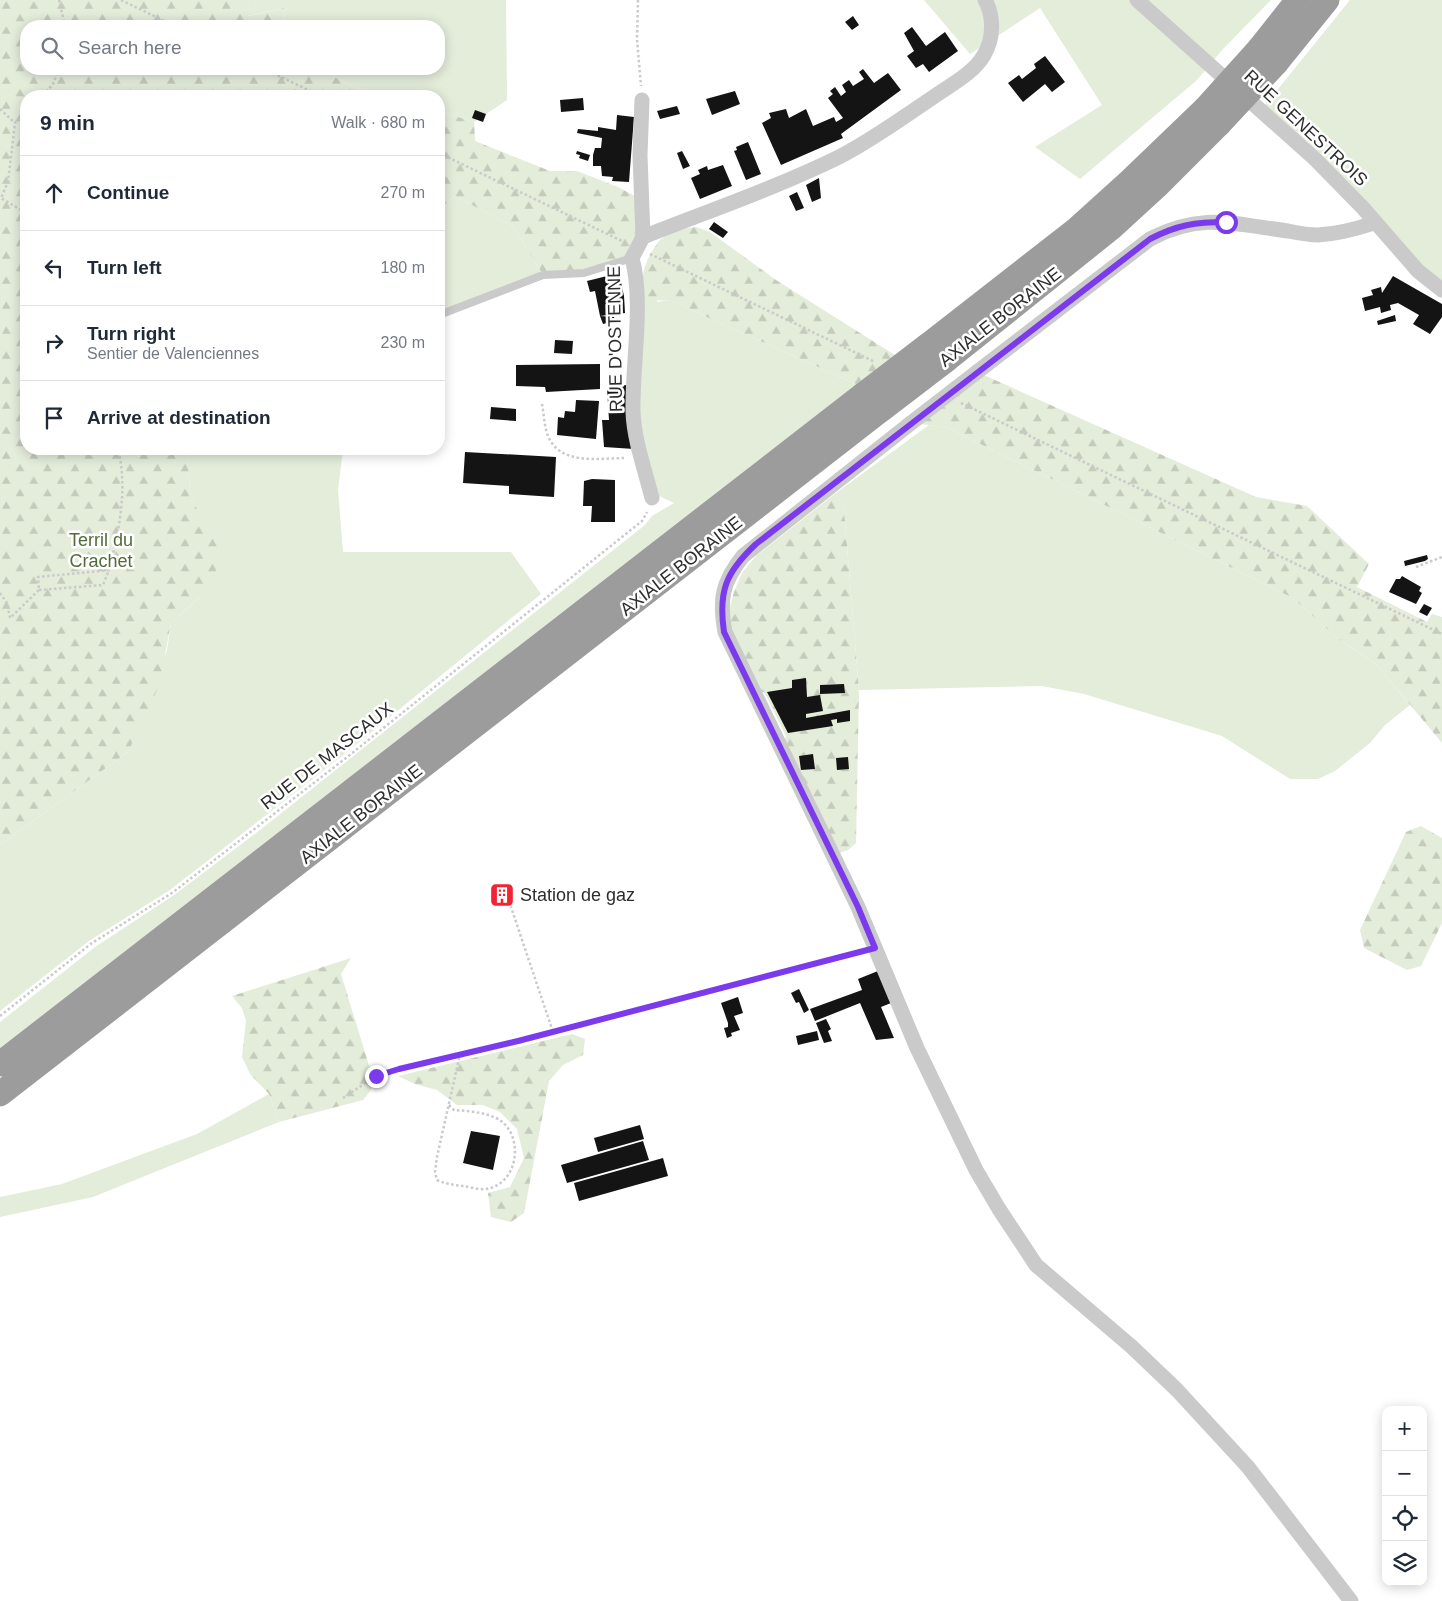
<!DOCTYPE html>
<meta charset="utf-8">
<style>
:root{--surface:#fff;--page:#f2f2f3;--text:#1f2937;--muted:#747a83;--line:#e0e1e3}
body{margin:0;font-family:Arial,sans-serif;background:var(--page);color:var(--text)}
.controls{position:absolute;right:15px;bottom:15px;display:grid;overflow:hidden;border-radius:10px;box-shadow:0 2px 12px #0003}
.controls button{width:45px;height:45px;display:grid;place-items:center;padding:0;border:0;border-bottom:1px solid var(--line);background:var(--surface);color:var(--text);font:25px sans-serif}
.stop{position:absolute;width:15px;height:15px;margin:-11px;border:4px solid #7c3aed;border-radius:50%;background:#fff}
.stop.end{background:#7c3aed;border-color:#fff;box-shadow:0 1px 5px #0008}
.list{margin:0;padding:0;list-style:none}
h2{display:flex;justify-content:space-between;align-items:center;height:65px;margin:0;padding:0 20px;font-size:21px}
h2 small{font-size:16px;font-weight:400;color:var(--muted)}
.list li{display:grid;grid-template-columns:32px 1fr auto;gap:15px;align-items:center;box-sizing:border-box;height:75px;padding:0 20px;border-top:1px solid var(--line)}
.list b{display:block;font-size:19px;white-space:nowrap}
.list p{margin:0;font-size:16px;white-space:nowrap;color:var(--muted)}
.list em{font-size:16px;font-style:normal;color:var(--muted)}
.icon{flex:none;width:28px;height:28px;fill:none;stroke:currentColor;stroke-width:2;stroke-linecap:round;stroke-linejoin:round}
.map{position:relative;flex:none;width:1442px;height:1601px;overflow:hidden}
.search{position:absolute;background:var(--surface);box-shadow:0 2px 12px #0003;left:20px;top:20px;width:425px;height:55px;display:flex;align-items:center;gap:12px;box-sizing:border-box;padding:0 18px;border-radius:20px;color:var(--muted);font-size:19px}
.panel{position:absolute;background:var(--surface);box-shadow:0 2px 12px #0003;left:20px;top:90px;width:425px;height:365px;border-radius:20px}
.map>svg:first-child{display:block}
</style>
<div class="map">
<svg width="1442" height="1601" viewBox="0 0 1442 1601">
<defs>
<pattern id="forest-firs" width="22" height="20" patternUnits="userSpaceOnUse" patternTransform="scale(1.25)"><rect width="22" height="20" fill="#e4ecda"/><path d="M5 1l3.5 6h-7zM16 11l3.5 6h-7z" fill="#c4cbbb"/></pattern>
</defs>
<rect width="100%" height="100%" fill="#fff"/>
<path fill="#e4ecda" d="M249,0H506L507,100L474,122L439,111V96H385L357,88L318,69H439V26H285L284,8L247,16Z
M924,0H1271L1224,48L1197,80L1080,179L1035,147L1102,105L1040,8L970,54Z
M1350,0H1442V290L1261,110Z
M454,196L513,226L543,275L439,315V210Z
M641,281L658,302L669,300L869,390L0,1064V1022L95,947L174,895L260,830L645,525L652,516L674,503L659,496L648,458L637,438Z
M929,425L946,427L1293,598L1337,638L1376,664L1410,705L1385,725L1370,743L1335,771L1318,779H1290L1222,736L1084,694L1042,686L859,690L844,509L836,493Z
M187,449H343L338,490L343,552H511L541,594L342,756L170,890L89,941L0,1011V845L128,752L167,650L171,623L200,597L222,544L201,521L190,490Z
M269,1094L279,1122L93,1197L0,1217V1197L62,1184L197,1134Z"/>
<path fill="url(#forest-firs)" d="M0,0H249L248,16L284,8L285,26H26V69H318L357,88L385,96H26V449H187L190,490L201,520L222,544L212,586L171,623L159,686L128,752L0,845Z
M439,111L474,122L475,141L550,171H577L618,187L642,200L632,258L584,273L543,275L513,226L454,196L439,210Z
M696,227L710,232L776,280L906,362L869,390L669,300C627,306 643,259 660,240C669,232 685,228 696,227Z
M977,372L1256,497L1307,506L1369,564L1357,587L1427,622L1432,614L1442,617V743L1376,664L1337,638L1293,598L946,427L911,423Z
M836,493L844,509L859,690L856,843L848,850L837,854L783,743L786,736L765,693L754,687L728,627V614L734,592L742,573L756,556Z
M1421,826L1442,838V923L1421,966L1407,970L1364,948L1360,930L1406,832Z
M351,958L341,974L371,1072V1090L363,1100L279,1122L269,1094L250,1074L242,1057L246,1021L242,1008L232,996Z
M572,1034L585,1039L583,1055L563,1065L549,1081L524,1213L511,1222L491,1217L488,1193L510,1187L524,1158L517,1129L500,1112L483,1105H457L437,1090L415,1084L398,1076Z"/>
<path fill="#141414" d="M853,16L859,25L852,30L845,22Z
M912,27L926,46L945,32L958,51L929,72L923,64L916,68L907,56L914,51L904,33Z
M1045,56L1065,82L1052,92L1045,84L1023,102L1008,83L1019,75L1022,79L1036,68L1034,64Z
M863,69L874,83L888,73L901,90L841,134L843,138L781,165L762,123L771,118L769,113L786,109L789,118L806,109L813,126L834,117L836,122L843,118L828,98L833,94L830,91L835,87L841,96L846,92L842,85L849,80L853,86L864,79L859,72Z
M735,91L740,104L712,115L706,99Z
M583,98L584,110L561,112L560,100Z
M677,106L680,114L660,119L657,111Z
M475,110L486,114L483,122L472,118Z
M617,115L634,117L629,182L612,181L613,177L602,176L601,166H593V155L595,148H601L602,138L577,133L578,129L598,131V127L616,130Z
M748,142L761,174L746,180L734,151L737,150L736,147Z
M577,151L590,155L588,161L579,158L580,155L576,154Z
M682,151L690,166L683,169L677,153Z
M723,165L732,186L700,199L691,178L700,174L698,170L707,166L708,170Z
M819,178L821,198L812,202L806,185Z
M797,192L804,208L796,211L789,196Z
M714,222L728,232L723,238L709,229Z
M619,273L624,296L625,313L600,316L595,291L590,292L587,281Z
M1393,276L1442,304V317L1430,334L1413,324L1419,315L1398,303L1390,305L1391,310L1381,313L1380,307L1365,311L1362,298L1373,295L1371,290L1381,287L1382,293Z
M1395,315L1396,321L1378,325L1377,321Z
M600,316L614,317L615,321L603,324Z
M555,340L573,341L572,354L554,353Z
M600,364V389L546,392L545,387L516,386V365Z
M626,385L634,449L604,447L602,420H609L607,388Z
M576,400L599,401L596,439L557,435L558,417L564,418L565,411L575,412Z
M491,407L516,409V421L490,419Z
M465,452L556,457L554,497L509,494V486L463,483Z
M592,479L615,480V522H591L592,506H583L584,481Z
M1427,555L1428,559L1425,561L1405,566L1404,561Z
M1402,576L1421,587L1419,591L1422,593L1416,604L1389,592L1396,579H1400Z
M1424,604L1432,608L1427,616L1419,612Z
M806,678L807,697L820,695L823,711L806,714V718L850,710V721L837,723V719L831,720L833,726L788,733L767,692L792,688V680Z
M844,684L845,693L820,694V685Z
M813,754L815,769L801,770L799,756Z
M848,757L849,769L837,770L836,758Z
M495,890H509V901H495Z
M878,971L891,1003L881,1007L894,1038L876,1040L860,1003L815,1021L810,1009L862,990L858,979Z
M799,989L809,1010L804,1013L799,1002L796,1003L791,993Z
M738,997L743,1013L734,1016L740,1030L731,1033L732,1036L727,1038L724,1028L728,1027V1023L721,1003Z
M826,1019L831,1029L828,1031L832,1041L824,1043L816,1023Z
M817,1031L819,1040L798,1045L796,1036Z
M640,1125L644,1139L598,1152L594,1138Z
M471,1131L500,1136L493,1170L463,1163Z
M643,1141L649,1160L567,1183L561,1165Z
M663,1158L668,1176L579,1201L574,1183Z"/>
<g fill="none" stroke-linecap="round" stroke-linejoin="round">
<path stroke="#cacaca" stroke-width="2.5" stroke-dasharray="2.5 2.5" stroke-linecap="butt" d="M59,0L65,26
M121,0L175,26
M638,0L637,39L641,86
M264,69L321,96
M43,96L53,84L59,69
M0,109L15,123
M26,110L15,123L8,182L1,198L26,213
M439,153L624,242
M650,254L875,362
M961,403L1442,634
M542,404C544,414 544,426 548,436C560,466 600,458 626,458
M1416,567L1442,557
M39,590L103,585L109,570
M0,593L7,603L10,618L39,590L38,577L109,570C119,531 128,489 118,449
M509,901L553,1032
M0,1016L92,943L172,893L346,758L642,521L647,512
M343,1098L376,1076L399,1069L518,1041L861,952
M449,1105L454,1110C468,1111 483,1112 496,1118C525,1132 520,1184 486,1189C479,1190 470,1187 463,1186C454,1185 446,1184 437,1180L435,1172L437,1157L460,1054"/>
<path stroke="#cacaca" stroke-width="8" d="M439,315L543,275L584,273L632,258"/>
<path stroke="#cacaca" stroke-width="15" d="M1137,0L1315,159L1363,208L1418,271L1442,290
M642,100L640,155L643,237C708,211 776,188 839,157C872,140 902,118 932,98C950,85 973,74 984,55C994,38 994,16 985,0
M632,258C644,302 632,364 633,412C634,440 645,470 652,498
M977,372L1150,239C1201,212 1234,224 1288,231C1298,233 1308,235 1318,235C1338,234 1356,229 1374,223
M911,423L743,556C722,582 719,600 725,632L858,907L917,1048L976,1170L999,1209L1036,1265L1132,1347L1177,1390L1248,1467L1351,1601"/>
<path stroke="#9c9c9c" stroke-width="25" d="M1260,48L1298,0
M1276,63L1327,0
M927,346L1077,229L1129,182L1205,109
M946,360L1111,228L1159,184L1219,124
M0,1064L863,395
M0,1094L882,409"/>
<path stroke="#cacaca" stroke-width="15" d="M632,258L643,237
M911,423L977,372"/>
<path stroke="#9c9c9c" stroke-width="25" d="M1205,109L1260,48
M1219,124L1276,63
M863,395L927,346
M882,409L946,360"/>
</g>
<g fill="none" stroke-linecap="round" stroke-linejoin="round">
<path stroke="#7c3aed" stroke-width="6" d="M376,1076L399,1069L518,1041L875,948L858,907L724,632C718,591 726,572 756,544L1150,239C1177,225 1195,222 1226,222"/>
</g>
<defs>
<symbol id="building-square" viewBox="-11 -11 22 22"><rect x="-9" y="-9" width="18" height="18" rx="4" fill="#f12334" stroke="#fff"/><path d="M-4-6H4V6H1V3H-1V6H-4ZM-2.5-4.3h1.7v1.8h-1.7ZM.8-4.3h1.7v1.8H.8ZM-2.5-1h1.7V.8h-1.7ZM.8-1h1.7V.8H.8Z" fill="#fff"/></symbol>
</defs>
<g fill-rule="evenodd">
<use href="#building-square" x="488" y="881" width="28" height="28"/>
</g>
<g text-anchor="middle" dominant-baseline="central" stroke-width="5" stroke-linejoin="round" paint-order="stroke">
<g font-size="18" fill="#2d2d2d" stroke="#fff">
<text transform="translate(1306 128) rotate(43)">RUE GENESTROIS</text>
<text transform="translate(1000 317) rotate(-38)">AXIALE BORAINE</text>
<text transform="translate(615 339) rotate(-91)">RUE D'OSTENNE</text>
<text transform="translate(681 566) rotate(-38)">AXIALE BORAINE</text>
<text transform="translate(327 756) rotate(-38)">RUE DE MASCAUX</text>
<text transform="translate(361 814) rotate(-38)">AXIALE BORAINE</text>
</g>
<g font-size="18" fill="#516c38" stroke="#fff">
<text x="101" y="540">Terril du<tspan x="101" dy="21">Crachet</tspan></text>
</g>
<g font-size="18" fill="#2d2d2d" stroke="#fff" text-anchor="start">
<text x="520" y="895">Station de gaz</text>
</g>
</g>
</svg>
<div class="controls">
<button>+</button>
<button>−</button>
<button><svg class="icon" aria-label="locate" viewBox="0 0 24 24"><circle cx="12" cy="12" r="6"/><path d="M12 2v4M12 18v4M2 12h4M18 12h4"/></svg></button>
<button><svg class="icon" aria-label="layers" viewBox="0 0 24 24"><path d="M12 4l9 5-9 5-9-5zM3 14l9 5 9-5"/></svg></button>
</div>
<div class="stop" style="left:1226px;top:222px"></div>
<div class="stop end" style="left:376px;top:1076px"></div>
<div class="search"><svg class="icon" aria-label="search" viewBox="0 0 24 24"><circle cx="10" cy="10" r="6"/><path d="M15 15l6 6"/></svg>Search here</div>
<section class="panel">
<h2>9 min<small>Walk · 680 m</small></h2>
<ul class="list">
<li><svg class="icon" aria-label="ahead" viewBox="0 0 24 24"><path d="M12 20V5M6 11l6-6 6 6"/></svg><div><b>Continue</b></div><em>270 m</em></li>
<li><svg class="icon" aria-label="left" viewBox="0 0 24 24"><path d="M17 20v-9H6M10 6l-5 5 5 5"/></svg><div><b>Turn left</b></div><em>180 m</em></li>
<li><svg class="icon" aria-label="right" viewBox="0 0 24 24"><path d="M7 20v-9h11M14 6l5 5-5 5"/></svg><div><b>Turn right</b><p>Sentier de Valenciennes</p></div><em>230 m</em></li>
<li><svg class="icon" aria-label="arrive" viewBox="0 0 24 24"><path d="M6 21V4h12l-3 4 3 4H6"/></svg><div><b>Arrive at destination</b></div></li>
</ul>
</section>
</div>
